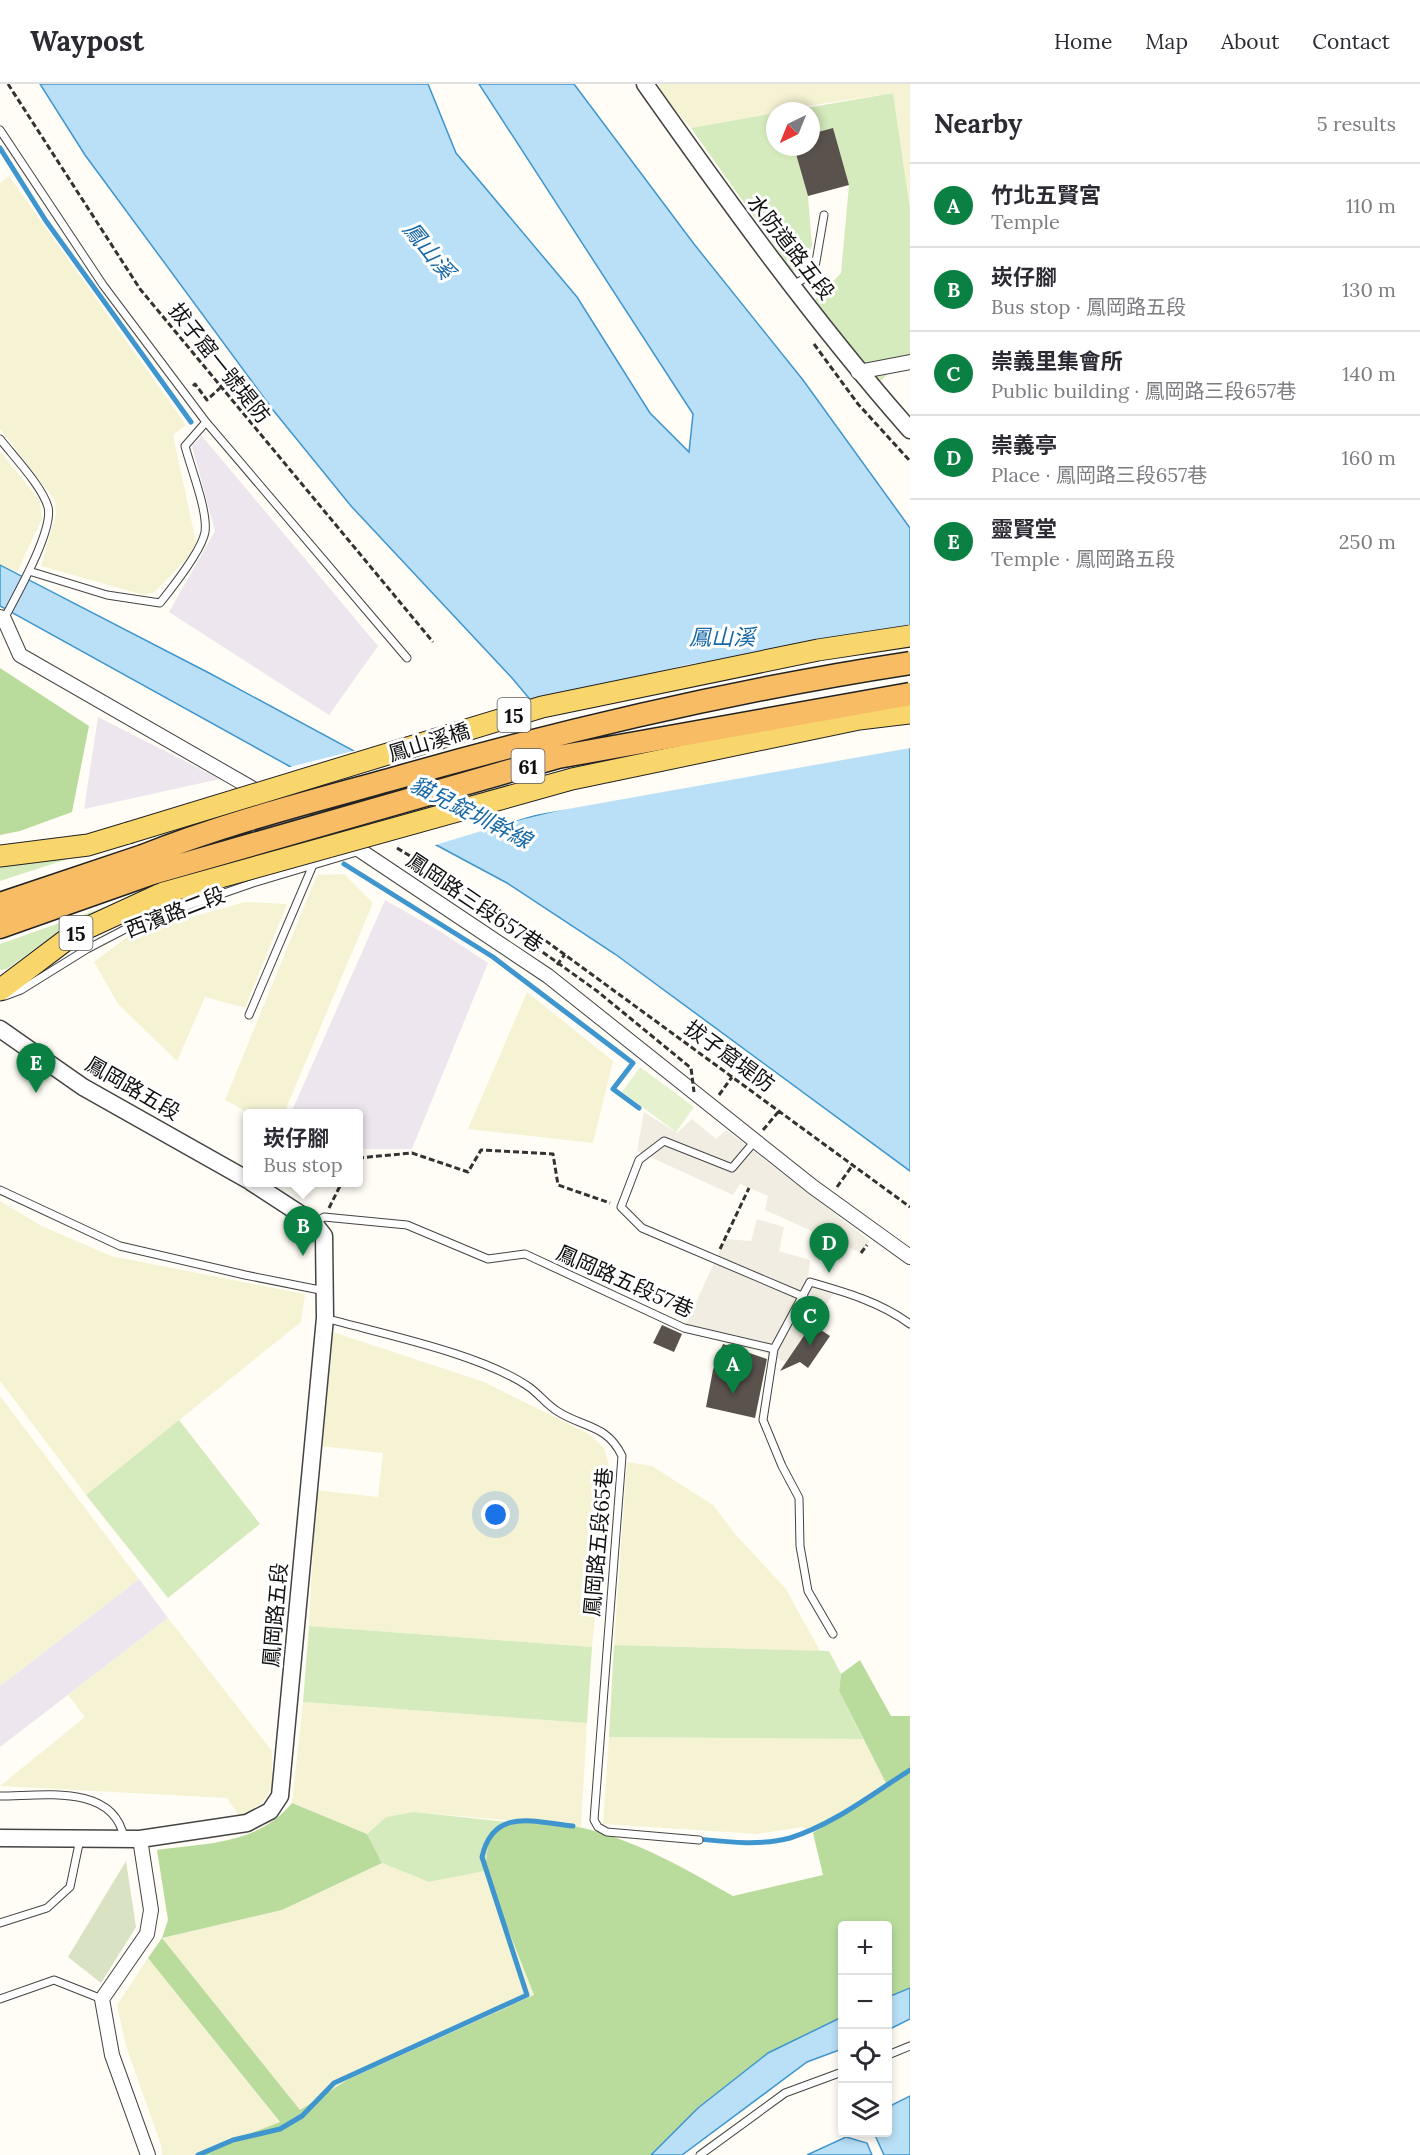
<!DOCTYPE html>
<meta charset="utf-8">
<style>
:root{--surface:#fff;--page:#f2f2f3;--text:#2b2b33;--muted:#7c7c81;--line:#e1e1e2;--accent:#0b8043}
body{margin:0;font-family:Lora,"Noto Sans TC",serif;background:var(--page);color:var(--text)}
.controls{position:absolute;right:18px;bottom:18px;display:grid;overflow:hidden;border-radius:6px;box-shadow:0 3px 9px #0003}
.controls button{width:54px;height:54px;display:grid;place-items:center;padding:0;border:0;border-bottom:2px solid var(--line);background:var(--surface);color:var(--text);font:30px sans-serif}
.compass{position:absolute;left:766px;top:18px;width:54px;height:54px;border-radius:50%;background:var(--surface);box-shadow:0 3px 9px #0003;rotate:223deg}
.you{position:absolute;left:496px;top:1431px;width:21px;height:21px;margin:-15px;border:4px solid #fff;border-radius:50%;background:#1a73e8;box-shadow:0 0 0 9px #1a73e833}
.badge{display:grid;place-items:center;width:39px;height:39px;border-radius:50%;background:var(--accent);color:#fff;font-size:20px;font-weight:700}
.pin{position:absolute;translate:-50% -50px;filter:drop-shadow(0 2px 3px #0008)}
.pin::after{content:'';position:absolute;top:32px;width:21px;height:18px;background:inherit;clip-path:polygon(0 0,100% 0,50% 100%)}
.popup{position:absolute;left:243px;top:1025px;width:120px;height:78px;box-sizing:border-box;display:grid;place-content:center;border-radius:6px;background:var(--surface);filter:drop-shadow(0 2px 4px #0005);font-size:20px;white-space:nowrap;color:var(--muted)}
.popup b{font-size:22px;color:var(--text)}
.popup::after{content:'';position:absolute;left:50%;top:100%;margin-left:-12px;border:12px solid transparent;border-top-color:var(--surface)}
.list{margin:0;padding:0;list-style:none}
h2{display:flex;justify-content:space-between;align-items:center;height:78px;margin:0;padding:0 24px;font-size:26px}
h2 small{font-size:20px;font-weight:400;color:var(--muted)}
.list li{display:grid;grid-template-columns:39px 1fr auto;gap:18px;align-items:center;box-sizing:border-box;height:84px;padding:0 24px;border-top:2px solid var(--line)}
.list b{display:block;font-size:22px;white-space:nowrap}
.list p{margin:0;font-size:20px;white-space:nowrap;color:var(--muted)}
.list em{font-size:20px;font-style:normal;color:var(--muted)}
.icon{flex:none;width:33px;height:33px;fill:none;stroke:currentColor;stroke-width:2;stroke-linecap:round;stroke-linejoin:round}
.map{position:relative;flex:none;width:910px;height:2071px;overflow:hidden}
header{display:flex;align-items:center;gap:36px;box-sizing:border-box;height:84px;padding:0 30px;background:var(--surface);border-bottom:2px solid var(--line)}
header strong{font-size:28px}
nav{display:flex;gap:33px;margin-inline-start:auto;font-size:21px}
main{display:flex}
aside{flex:1;background:var(--surface)}
.map>svg:first-child{display:block}
</style>
<header>
<strong>Waypost</strong>
<nav><a>Home</a><a>Map</a><a>About</a><a>Contact</a></nav>
</header>
<main>
<div class="map">
<svg width="910" height="2071" viewBox="0 0 910 2071">
<rect width="100%" height="100%" fill="#fffdf5"/>
<path fill="#eee6ef" d="M202,352L378,562L329,631L169,528L215,447L192,362Z
M98,633L220,695L84,725Z
M385,816L438,846L488,879L412,1065H359L358,1030L291,1029Z
M139,1495L168,1534L0,1663V1602Z"/>
<path fill="#f6f3d4" d="M659,0H910V125L893,9L775,27V29L691,44L661,11Z
M9,92L186,341L173,351L196,458L188,473L155,508L144,511L41,482L56,430L55,416L0,345V99Z
M0,367L40,417L42,435L17,488L0,481Z
M344,790L373,819L284,1029H249L225,1016L317,791Z
M245,818L287,820L245,924L205,913L177,977L118,920L94,878L131,850Z
M527,908L613,977L593,1059L468,1045Z
M0,1117L42,1142L111,1172L305,1210L301,1238L86,1411L0,1297Z
M333,1248L484,1298L589,1350L604,1364L610,1385L592,1563L309,1542L316,1406L378,1413L383,1369L320,1362L327,1251Z
M0,1312L139,1495L0,1602Z
M627,1378L652,1382L713,1421L735,1450L786,1505L820,1567L614,1561Z
M168,1534L272,1667V1704L263,1718L240,1733L227,1714L0,1702L85,1633L68,1611Z
M303,1618L587,1639L581,1743L414,1728L386,1733L367,1750L292,1719Z
M609,1653L863,1655L888,1703L813,1749L803,1743L757,1750L603,1740Z
M382,1779L429,1798L485,1787L534,1911L347,1996L300,2026L162,1854L282,1826Z
M148,1874L280,2039L195,2071H162L161,2061L126,1962L117,1921Z"/>
<path fill="#d5ebbd" d="M893,9L910,125V276L898,279L877,301L813,218L841,189L849,101L811,50V27H789Z
M775,29V63H794L808,112L812,162L793,188L691,44Z
M80,771L0,797V782Z
M133,813L55,850L7,885L0,886V860Z
M179,1336L260,1440L168,1514L86,1411Z
M309,1542L592,1563L587,1639L303,1618Z
M614,1561L829,1567L841,1590L839,1607L863,1655L609,1653Z
M414,1728L517,1739L489,1751L485,1787L429,1798L382,1779L367,1750L386,1733Z"/>
<path fill="#b9dc9c" d="M0,584L89,642L72,728L20,747L0,751Z
M860,1576L891,1632H910V1904L888,1913V1842H842V1933L768,1969L698,2024L651,2071H195L280,2038L148,1874L162,1854L168,1836L157,1766C208,1759 257,1761 292,1719L367,1750L382,1779L282,1826L162,1854L300,2026L347,1996L534,1911L485,1787L489,1751C498,1747 509,1740 518,1739C595,1732 670,1776 733,1812L823,1791L813,1749L888,1703L839,1607L841,1590Z"/>
<path fill="#d9e3c4" d="M126,1777L136,1843L101,1899L68,1873Z"/>
<path fill="#e6f2cf" d="M640,983L694,1023L676,1048L622,1008Z"/>
<path fill="#f1ede2" d="M644,1028L677,1049L692,1035L716,1055L726,1046L870,1157L861,1169L765,1126L768,1112L740,1100L733,1111L637,1067Z
M757,1135L784,1143L779,1167L810,1176L808,1193L835,1202L834,1209L786,1278L762,1268L683,1247L725,1155L751,1157Z"/>
<path fill="#b9e0f7" stroke="#3f96cf" stroke-width="1.5" d="M40,0H428L456,69L577,213L650,329L689,368L693,330L479,0H574L694,160L803,296L910,444V1087L615,870L507,799L289,682L0,522V481L211,590L493,742L612,713L512,594L351,422L273,326L85,71Z
M910,1904V1935L888,1946V1913Z
M842,1933V1965L807,1978L682,2071H651L698,2024L768,1969Z
M910,2012V2071H884L874,2049L888,2048V2023Z
M846,2053L867,2059L872,2071H807Z"/>
<path fill="#fffdf5" d="M910,544V664L534,731L432,762L286,684L357,666L493,739L541,729L607,711L530,621L685,581Z"/>
<g fill="none" stroke-linecap="round" stroke-linejoin="round">
<path stroke="#3f96cf" stroke-width="5" d="M0,64L46,137L191,338
M344,780L493,873L633,979L613,1005L639,1024
M698,1755C727,1758 761,1762 790,1754C834,1740 872,1710 910,1686
M198,2071L233,2056L280,2045L302,2032L334,1999L527,1911L482,1773C493,1723 534,1738 573,1742"/>
</g>
<path fill="#5a524d" d="M833,44L849,101L808,112L794,63H811V50Z
M812,1240L830,1252L808,1284L800,1278L780,1287Z
M662,1241L682,1250L674,1268L653,1259Z
M723,1260L767,1275L755,1334L706,1323L713,1286Z"/>
<g fill="none" stroke-linecap="round" stroke-linejoin="round">
<defs>
<path id="service" d="M0,46L103,201L206,338L407,574
M793,201L814,189L824,131
M0,355C14,373 42,402 48,423C54,446 16,512 4,535
M29,487L107,511L160,519C172,504 202,466 205,448C208,427 191,385 185,362L206,338
M5,912L21,906L87,865L135,840L253,799L360,767
M249,931L313,781
M755,1057L732,1084L664,1057L639,1076L621,1123L642,1144L804,1213
M0,1106L120,1162L245,1191L325,1207
M314,1139L324,1133L407,1141L488,1175L525,1170L684,1244L774,1265
M325,1234C382,1250 482,1270 529,1303C539,1310 546,1320 557,1327C583,1344 607,1340 622,1372L594,1736L598,1743L607,1748L699,1756
M833,1550L808,1507L800,1462L799,1414L782,1382L763,1336L774,1265L810,1198C845,1208 880,1218 910,1240
M0,1712C42,1712 114,1699 124,1754
M0,1839L47,1824L70,1803L80,1755
M0,1915L54,1896L102,1915
M888,1971L910,1962
M700,2071L785,2009L842,1988"/>
<path id="minor" d="M858,288L910,278
M0,533L4,535L20,571L262,710
M284,723L361,767L548,892L813,1103L910,1173
M140,1755L151,1826L147,1850L102,1915L112,1971L148,2071"/>
<path id="tertiary" d="M645,0C729,119 814,237 910,346
M0,945L83,1003L248,1096
M0,1754L140,1755L247,1739L270,1727L280,1712L325,1234L324,1152L314,1139L251,1098"/>
<path id="primary" d="M0,772L88,761L128,749
M0,906L74,850L163,809"/>
<path id="trunk" d="M0,820L143,772
M0,843L153,789"/>
</defs>
<use href="#service" stroke="#444" stroke-width="9"/>
<use href="#minor" stroke="#444" stroke-width="16"/>
<use href="#tertiary" stroke="#444" stroke-width="19"/>
<use href="#primary" stroke="#222" stroke-width="23"/>
<use href="#trunk" stroke="#222" stroke-width="25"/>
<path stroke="#333" stroke-width="3" stroke-dasharray="6 3" stroke-linecap="butt" d="M8,0L140,205L433,558
M814,260L858,320L910,377
M193,302L195,300L207,316L220,304
M531,846L910,1123
M557,881L565,870
M719,1011L732,993
M763,1046L779,1027
M358,1074L412,1069L468,1088L481,1066L553,1070L558,1101L610,1119
M837,1103L852,1082
M329,1124L342,1098
M720,1165L749,1104
M861,1169L867,1161"/>
<use href="#service" stroke="#fff" stroke-width="7"/>
<use href="#minor" stroke="#fff" stroke-width="14"/>
<use href="#tertiary" stroke="#fff" stroke-width="16"/>
<use href="#primary" stroke="#f9d66b" stroke-width="21"/>
<use href="#trunk" stroke="#f7bc64" stroke-width="22"/>
<defs>
<path id="primary-bridge" d="M128,749L542,623L818,566L910,552
M163,809L572,695L859,635L910,629"/>
<path id="trunk-bridge" d="M143,772C223,740 306,719 389,696C560,647 734,606 910,579
M153,789L558,673L910,610"/>
</defs>
<use href="#primary-bridge" stroke="#222" stroke-width="23" stroke-linecap="butt"/>
<use href="#trunk-bridge" stroke="#222" stroke-width="25" stroke-linecap="butt"/>
<path stroke="#333" stroke-width="3" stroke-dasharray="6 3" stroke-linecap="butt" d="M397,764L528,844L523,854L597,907L691,984L694,1008"/>
<use href="#primary-bridge" stroke="#f9d66b" stroke-width="21"/>
<use href="#trunk-bridge" stroke="#f7bc64" stroke-width="22"/>
</g>
<g text-anchor="middle" dominant-baseline="central" stroke-width="6" stroke-linejoin="round" paint-order="stroke">
<g fill="#fff" stroke="#585858" stroke-width="1.5">
<rect x="497.5" y="614" width="33" height="34" rx="4.5"/>
<rect x="511.5" y="665" width="33" height="34" rx="4.5"/>
<rect x="59.5" y="832" width="33" height="34" rx="4.5"/>
</g>
<g font-size="20" font-weight="bold" fill="#111">
<text x="514" y="631">15</text>
<text x="528" y="682">61</text>
<text x="76" y="849">15</text>
</g>
<g font-size="21" fill="#111" stroke="#fff">
<text transform="translate(791 163) rotate(52)">水防道路五段</text>
<text transform="translate(220 279) rotate(51)">拔子窟一號堤防</text>
<text transform="translate(429 658) rotate(-17)">鳳山溪橋</text>
<text transform="translate(475 818) rotate(34)">鳳岡路三段657巷</text>
<text transform="translate(175 828) rotate(-21)">西濱路二段</text>
<text transform="translate(730 972) rotate(36)">拔子窟堤防</text>
<text transform="translate(133 1004) rotate(30)">鳳岡路五段</text>
<text transform="translate(625 1197) rotate(24)">鳳岡路五段57巷</text>
<text transform="translate(598 1458) rotate(-85)">鳳岡路五段65巷</text>
<text transform="translate(275 1531) rotate(-85)">鳳岡路五段</text>
</g>
<g font-size="22" font-style="italic" fill="#1768a6" stroke="#fff">
<text transform="translate(429 166) rotate(51)">鳳山溪</text>
<text x="722" y="553">鳳山溪</text>
<text transform="translate(471 728) rotate(27)">貓兒錠圳幹線</text>
</g>
</g>
</svg>
<div class="controls">
<button>+</button>
<button>−</button>
<button><svg class="icon" aria-label="locate" viewBox="0 0 24 24"><circle cx="12" cy="12" r="6"/><path d="M12 2v4M12 18v4M2 12h4M18 12h4"/></svg></button>
<button><svg class="icon" aria-label="layers" viewBox="0 0 24 24"><path d="M12 4l9 5-9 5-9-5zM3 14l9 5 9-5"/></svg></button>
</div>
<svg class="compass" viewBox="-18 -18 36 36"><path d="M0-13l5 13h-10z" fill="#e53935"/><path d="M0 13l5-13h-10z" fill="#7c7c81"/></svg>
<div class="you"></div>
<div class="pin badge" style="left:733px;top:1310px">A</div>
<div class="pin badge" style="left:303px;top:1172px">B</div>
<div class="popup"><b>崁仔腳</b>Bus stop</div>
<div class="pin badge" style="left:810px;top:1262px">C</div>
<div class="pin badge" style="left:829px;top:1189px">D</div>
<div class="pin badge" style="left:36px;top:1009px">E</div>
</div>
<aside>
<h2>Nearby<small>5 results</small></h2>
<ul class="list">
<li><span class="badge">A</span><div><b>竹北五賢宮</b><p>Temple</p></div><em>110 m</em></li>
<li><span class="badge">B</span><div><b>崁仔腳</b><p>Bus stop · 鳳岡路五段</p></div><em>130 m</em></li>
<li><span class="badge">C</span><div><b>崇義里集會所</b><p>Public building · 鳳岡路三段657巷</p></div><em>140 m</em></li>
<li><span class="badge">D</span><div><b>崇義亭</b><p>Place · 鳳岡路三段657巷</p></div><em>160 m</em></li>
<li><span class="badge">E</span><div><b>靈賢堂</b><p>Temple · 鳳岡路五段</p></div><em>250 m</em></li>
</ul>
</aside>
</main>
